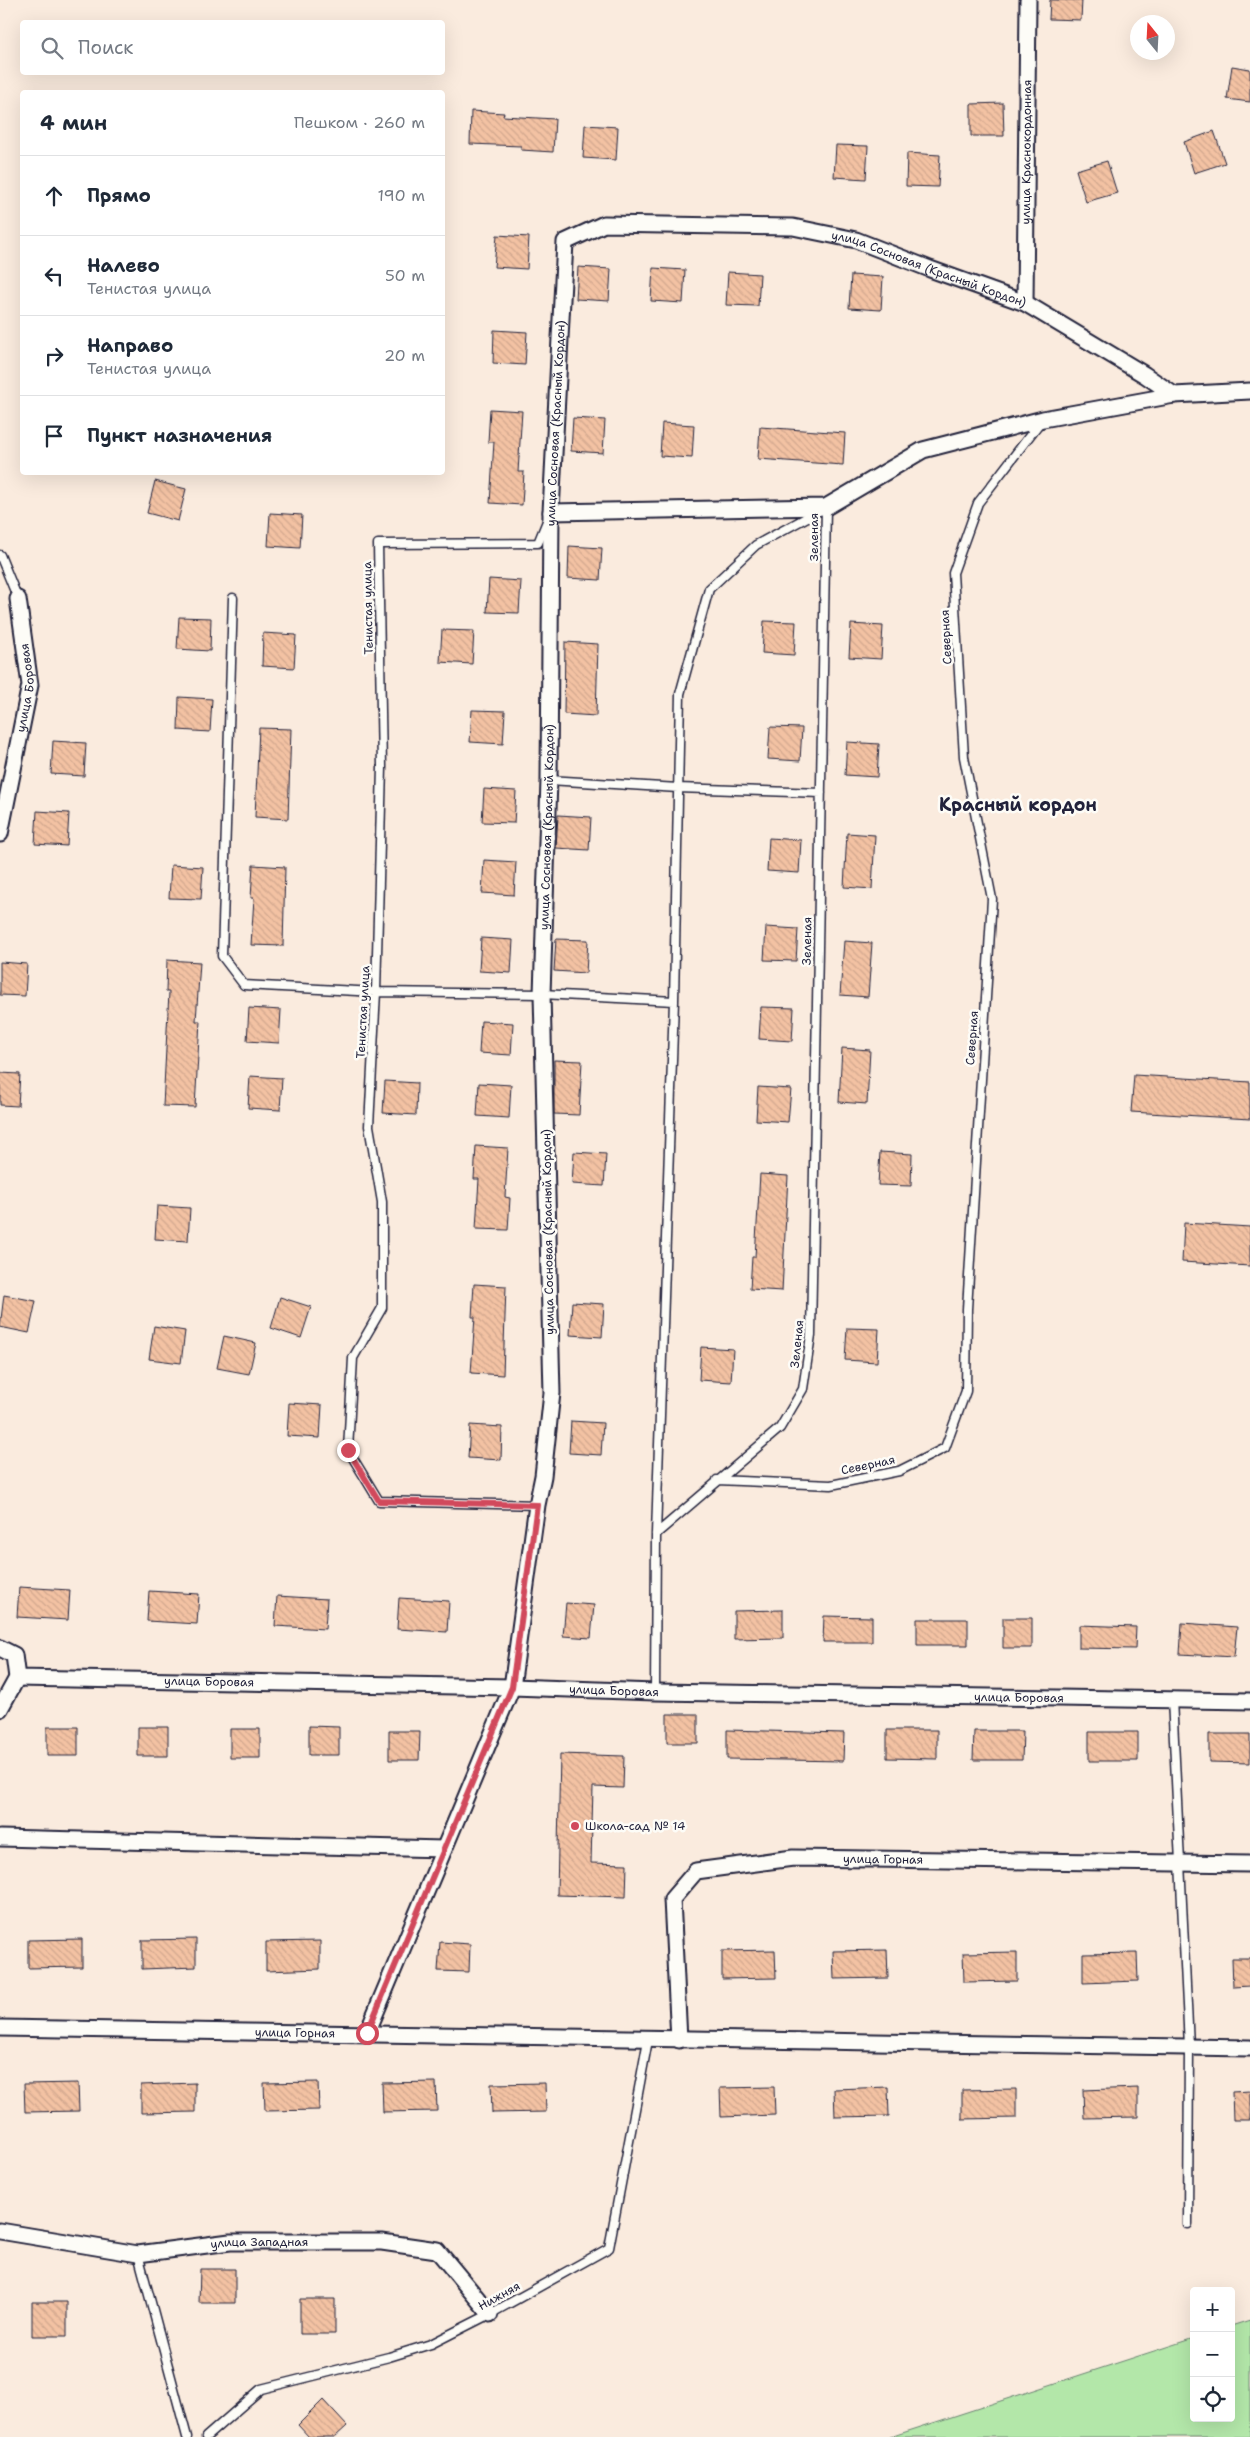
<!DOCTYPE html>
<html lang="ru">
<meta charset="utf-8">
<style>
:root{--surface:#fff;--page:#f6f6f7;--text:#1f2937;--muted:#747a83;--line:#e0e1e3}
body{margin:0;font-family:"Shantell Sans",sans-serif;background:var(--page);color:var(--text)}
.controls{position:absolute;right:15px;bottom:15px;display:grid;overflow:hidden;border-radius:5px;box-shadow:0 5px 20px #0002}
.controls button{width:45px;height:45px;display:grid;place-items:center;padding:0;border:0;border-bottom:1px solid var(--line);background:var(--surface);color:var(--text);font:25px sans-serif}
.compass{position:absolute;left:1130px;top:15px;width:45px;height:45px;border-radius:50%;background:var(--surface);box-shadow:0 5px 20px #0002;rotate:342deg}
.stop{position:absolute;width:15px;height:15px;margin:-11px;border:4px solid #d1495b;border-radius:50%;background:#fff}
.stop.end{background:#d1495b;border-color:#fff;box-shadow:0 1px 5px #0008}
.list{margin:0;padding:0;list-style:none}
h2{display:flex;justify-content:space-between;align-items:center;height:65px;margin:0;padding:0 20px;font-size:21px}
h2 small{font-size:16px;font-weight:400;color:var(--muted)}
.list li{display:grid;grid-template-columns:32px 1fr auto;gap:15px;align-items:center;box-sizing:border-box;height:80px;padding:0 20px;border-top:1px solid var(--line)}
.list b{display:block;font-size:19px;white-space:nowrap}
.list p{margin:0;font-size:16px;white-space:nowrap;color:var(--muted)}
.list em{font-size:16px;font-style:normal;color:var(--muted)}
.icon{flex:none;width:28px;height:28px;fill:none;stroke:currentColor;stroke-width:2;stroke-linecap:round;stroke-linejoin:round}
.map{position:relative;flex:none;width:1250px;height:2437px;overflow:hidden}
.search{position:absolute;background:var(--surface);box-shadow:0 5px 20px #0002;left:20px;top:20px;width:425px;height:55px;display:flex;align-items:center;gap:12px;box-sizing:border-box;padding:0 18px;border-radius:5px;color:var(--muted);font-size:19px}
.panel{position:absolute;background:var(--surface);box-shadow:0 5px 20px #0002;left:20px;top:90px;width:425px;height:385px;border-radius:5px}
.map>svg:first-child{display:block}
</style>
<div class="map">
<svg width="1250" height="2437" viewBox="0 0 1250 2437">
<defs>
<pattern id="building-back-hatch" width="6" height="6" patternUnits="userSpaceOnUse" patternTransform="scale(1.25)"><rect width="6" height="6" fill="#f3c2a3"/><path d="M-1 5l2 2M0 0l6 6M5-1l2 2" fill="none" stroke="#d0a68d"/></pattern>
</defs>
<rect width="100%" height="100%" fill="#faebde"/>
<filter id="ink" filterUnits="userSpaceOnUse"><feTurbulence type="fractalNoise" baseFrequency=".02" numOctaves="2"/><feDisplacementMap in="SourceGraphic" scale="10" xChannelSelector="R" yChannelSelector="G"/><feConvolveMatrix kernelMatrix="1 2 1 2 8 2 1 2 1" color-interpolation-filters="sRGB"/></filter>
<g filter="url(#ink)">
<path fill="#b3e7a9" stroke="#6a8472" d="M1250,2320V2437H890L1194,2338V2418H1231V2326Z"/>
<path fill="url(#building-back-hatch)" stroke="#22223b" d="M1050,0H1082L1081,20L1049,19Z
M1232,66L1250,69V102L1227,99Z
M1003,103L1004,136H971V104Z
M471,111L504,113L503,116L555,119L553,152L521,150V146L470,144Z
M585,125L618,127L616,160L583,158Z
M1214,131L1225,163L1194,173L1184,142Z
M836,145L868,146L866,179L834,177Z
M907,153L940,155L938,187L906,186Z
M1107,161L1117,193L1086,202L1076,170Z
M497,235L529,237L527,269L494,267Z
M578,267L611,269L609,301L576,299Z
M653,268L685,270L683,303L651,301Z
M728,272L760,274L758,306L726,305Z
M851,275L883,277L881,310L849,308Z
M494,330L527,332L525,365L493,363Z
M490,409L522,411L518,472H524L522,505L490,503L494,442H488Z
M573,418L605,420L603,453L571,451Z
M662,423L694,425L692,458L660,456Z
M760,427L845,433L843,465L758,459Z
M155,481L186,489L178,521L147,513Z
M270,513L302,515L300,548L268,546Z
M569,546L602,548L600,580L568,578Z
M489,579L521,581L519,613L487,612Z
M179,617L211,618L210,651L177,649Z
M764,621L796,622L794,655L762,653Z
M851,624L883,626L881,659L849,657Z
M442,630L474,631L472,664L440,662Z
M263,633L296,635L294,668L262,666Z
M565,642L598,644L596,716L564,714Z
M179,697L212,699L210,732L178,730Z
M472,710L505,711L503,744L470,742Z
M770,727L802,728L800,761L768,759Z
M259,728L291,729L288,819L255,817Z
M53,741L86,743L84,776L51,774Z
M847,742L879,744L877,777L845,775Z
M484,789L516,791L514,823L482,822Z
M37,811L69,813L67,846L35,844Z
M558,815L591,817L589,850L556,848Z
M847,833L875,835L872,889L844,887Z
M769,838L801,840L799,873L767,871Z
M484,860L516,862L514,895L482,893Z
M171,865L203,867L201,899L169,898Z
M253,865L285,867L283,946L251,945L254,898H251Z
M766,927L798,929L796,961L764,960Z
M481,938L513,940L511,973L479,971Z
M556,939L588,940L586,973L554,971Z
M844,941L872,943L868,997L840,995Z
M167,960L200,962L196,1021H200L195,1107L163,1106L169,992H166Z
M0,962L27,964L25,996L0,995Z
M761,1007L794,1008L792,1041L759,1039Z
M249,1008L281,1010L279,1043L247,1041Z
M481,1021L513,1023L511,1055L479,1053Z
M842,1048L870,1050L867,1104L839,1102Z
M554,1060L582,1061L579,1115L554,1114Z
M0,1073L20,1074L18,1106L0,1105Z
M1134,1075L1250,1082V1119L1131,1112Z
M250,1076L282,1078L280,1110L248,1108Z
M385,1081L417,1083L416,1115L383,1113Z
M479,1083L511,1085L509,1118L477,1116Z
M758,1087L791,1089L788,1122L756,1120Z
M476,1146L508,1148L505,1197L510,1198L508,1230L476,1229L479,1179H474Z
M574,1152L606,1154L604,1186L572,1184Z
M880,1152L912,1154L911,1186L878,1185Z
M760,1174L788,1176L782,1291L750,1289L752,1257H755Z
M157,1206L190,1208L188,1241L155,1239Z
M1184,1223L1250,1227V1266L1182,1262Z
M474,1284L506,1286L503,1375L471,1373L475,1317H472Z
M4,1295L36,1301L29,1333L0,1327Z
M280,1297L311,1307L301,1338L271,1328Z
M572,1302L604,1304L602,1337L570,1335Z
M154,1326L185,1331L181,1363L149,1359Z
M847,1328L879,1329L877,1362L845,1360Z
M224,1336L256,1343L249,1374L217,1368Z
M701,1347L733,1349L731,1382L699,1380Z
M289,1403L322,1405L320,1438L287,1436Z
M571,1421L603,1423L601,1455L569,1453Z
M470,1425L502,1427L501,1460L468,1458Z
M19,1587L70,1590L68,1620L17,1617Z
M149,1591L199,1594L197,1624L147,1621Z
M277,1596L327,1599L325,1629L275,1626Z
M399,1598L449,1601L447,1632L397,1629Z
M566,1603L594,1605L591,1638L563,1636Z
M783,1610V1638L734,1639V1611Z
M824,1616L872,1617V1642H823Z
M1003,1618H1032V1648H1003Z
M917,1619H968V1645H917Z
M1182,1623L1237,1627L1234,1657L1180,1654Z
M1079,1625L1136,1627L1135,1649L1079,1648Z
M667,1714H698V1743H667Z
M309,1726L339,1727V1755H309Z
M47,1727H78V1756H47Z
M138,1727H168V1756H138Z
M230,1729H260V1758H230Z
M727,1730L844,1733L843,1761L727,1759Z
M887,1730H937V1759L887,1758Z
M389,1731H420L419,1760H389Z
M974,1731H1023L1022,1760H973Z
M1089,1732H1138V1761H1089Z
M1209,1734H1250V1763L1209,1762Z
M560,1754L624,1756L623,1788L593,1787L591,1863L627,1864L626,1897L557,1895Z
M82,1939V1967L28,1968V1940Z
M196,1939V1967L142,1969V1940Z
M320,1941V1969L266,1971V1942Z
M440,1942L470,1944L469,1972L438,1971Z
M775,1950L776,1978L722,1979V1951Z
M887,1950L888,1978L834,1979L833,1951Z
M1017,1952V1981L964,1982L963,1953Z
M1137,1953L1138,1981L1083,1983V1954Z
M1232,1958H1250V1986L1233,1987Z
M318,2082L319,2110L265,2111L264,2083Z
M436,2082L437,2111L383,2112L382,2083Z
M78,2083L79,2111L25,2112L24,2084Z
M195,2083V2112L141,2113V2085Z
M545,2083L546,2112L492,2113L491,2084Z
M774,2087L775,2115L721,2117L720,2088Z
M888,2087L889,2116L835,2117L834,2089Z
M1138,2088V2117L1084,2118L1083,2090Z
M1016,2089V2118L962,2119V2090Z
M1250,2091V2120H1233L1232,2092Z
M200,2269H235V2303H199Z
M300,2299H335V2334H300Z
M32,2302H67V2336H32Z
M323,2400L347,2426L335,2437H309L298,2425Z"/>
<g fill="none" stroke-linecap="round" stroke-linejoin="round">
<defs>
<path id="lane" d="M0,555L18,599
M233,598L222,956L244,985L376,992L542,994L674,1001
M549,780L678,788L821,793
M717,1480L831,1485L899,1471L945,1448L966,1391L967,1309L992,899L964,757L953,573L978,503L1041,421
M537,1505L379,1501L348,1450L353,1358L382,1308V1202L369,1126L376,992L382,767L378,544L538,543L547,521
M655,1692L656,1534L674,1001L680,694L709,589L756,545L826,507L811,1335L803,1389L780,1428L656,1534
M1172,1699L1189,2046L1188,2224
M138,2254L187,2437
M206,2437L261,2389L389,2357L431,2344L490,2314L609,2248L648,2040"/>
<g id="street">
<path id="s1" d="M1025,303L1028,0"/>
<path d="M551,512L826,507L923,450L1043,419L1174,395L1250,391"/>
<path id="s2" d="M0,834L30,685L18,599"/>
<path id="s3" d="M0,1648L14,1655L17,1678L512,1687L655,1692L1250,1701"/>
<path d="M0,1709L17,1678"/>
<path d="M0,1838L444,1849"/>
<path id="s4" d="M0,2028L1250,2048"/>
<path id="s5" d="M367,2033L512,1687L537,1505L543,1476L552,1393L542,994L549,780L551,512L565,242L604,224L793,227L856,240L930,269L1025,303L1145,375L1174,395"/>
<path id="s6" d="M679,2040L672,1899L696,1871L793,1858L1250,1864"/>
<path id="s7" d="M0,2231L138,2254L230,2242H382L437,2250L490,2314"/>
</g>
</defs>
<use href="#lane" stroke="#22223b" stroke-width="11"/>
<use href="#street" stroke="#22223b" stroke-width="19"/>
<use href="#lane" stroke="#fdfcf7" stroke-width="8"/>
<use href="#street" stroke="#fdfcf7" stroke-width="15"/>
</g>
</g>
<g fill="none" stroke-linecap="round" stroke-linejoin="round" filter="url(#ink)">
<path stroke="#d1495b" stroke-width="6" d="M348,1450L379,1501L537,1505L512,1687L367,2033"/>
</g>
<circle fill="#d1495b" stroke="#fdfcf7" stroke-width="2" cx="575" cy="1826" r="5"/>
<g text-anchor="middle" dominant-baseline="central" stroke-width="5" stroke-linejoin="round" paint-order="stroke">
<g font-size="12" fill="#22223b" stroke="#fdfcf7">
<text stroke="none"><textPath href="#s1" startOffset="151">улица Краснокордонная</textPath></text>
<text stroke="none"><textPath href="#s5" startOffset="2198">улица Сосновая (Красный Кордон)</textPath></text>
<text stroke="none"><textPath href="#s5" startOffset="1642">улица Сосновая (Красный Кордон)</textPath></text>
<text transform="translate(814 537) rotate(-90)">Зеленая</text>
<text transform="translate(368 608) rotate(-91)">Тенистая улица</text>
<text transform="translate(946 637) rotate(-93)">Северная</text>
<text stroke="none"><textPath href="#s2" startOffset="149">улица Боровая</textPath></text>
<text stroke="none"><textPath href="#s5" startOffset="1238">улица Сосновая (Красный Кордон)</textPath></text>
<text transform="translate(807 941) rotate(-89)">Зеленая</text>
<text transform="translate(363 1012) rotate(-87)">Тенистая улица</text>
<text transform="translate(972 1038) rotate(-86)">Северная</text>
<text transform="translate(548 1232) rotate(-91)">улица Сосновая (Красный Кордон)</text>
<text transform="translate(797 1344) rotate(-84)">Зеленая</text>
<text transform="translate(868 1465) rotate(-12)">Северная</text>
<text stroke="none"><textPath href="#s3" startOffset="231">улица Боровая</textPath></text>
<text stroke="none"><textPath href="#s3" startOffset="636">улица Боровая</textPath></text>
<text stroke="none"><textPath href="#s3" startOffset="1041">улица Боровая</textPath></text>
<text stroke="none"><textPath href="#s6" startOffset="366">улица Горная</textPath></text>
<text stroke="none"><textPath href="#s4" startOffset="295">улица Горная</textPath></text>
<text stroke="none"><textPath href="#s7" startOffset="262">улица Западная</textPath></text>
<text transform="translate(499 2296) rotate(-29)">Нижняя</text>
</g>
<g font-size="12" fill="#22223b" stroke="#fdfcf7" text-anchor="start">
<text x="585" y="1826">Школа-сад № 14</text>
</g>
<g font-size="18" font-weight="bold" fill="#22223b" stroke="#fdfcf7">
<text x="1018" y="805">Красный кордон</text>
</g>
</g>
</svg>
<div class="controls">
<button>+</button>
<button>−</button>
<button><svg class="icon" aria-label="locate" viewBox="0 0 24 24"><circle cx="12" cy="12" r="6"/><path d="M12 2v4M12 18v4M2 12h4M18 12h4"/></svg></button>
</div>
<svg class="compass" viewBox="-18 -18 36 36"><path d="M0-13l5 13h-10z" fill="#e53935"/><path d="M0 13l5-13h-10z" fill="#747a83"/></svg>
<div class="stop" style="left:367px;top:2033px"></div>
<div class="stop end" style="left:348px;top:1450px"></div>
<div class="search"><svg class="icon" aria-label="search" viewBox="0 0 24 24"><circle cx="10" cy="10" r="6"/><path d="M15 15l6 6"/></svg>Поиск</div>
<section class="panel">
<h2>4 мин<small>Пешком · 260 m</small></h2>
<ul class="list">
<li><svg class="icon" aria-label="ahead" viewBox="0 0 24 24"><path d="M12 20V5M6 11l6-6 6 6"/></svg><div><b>Прямо</b></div><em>190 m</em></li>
<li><svg class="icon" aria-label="left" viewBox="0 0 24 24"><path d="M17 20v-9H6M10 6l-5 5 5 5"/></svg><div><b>Налево</b><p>Тенистая улица</p></div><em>50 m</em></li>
<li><svg class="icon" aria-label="right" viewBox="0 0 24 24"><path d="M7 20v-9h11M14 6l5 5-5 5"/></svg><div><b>Направо</b><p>Тенистая улица</p></div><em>20 m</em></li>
<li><svg class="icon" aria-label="arrive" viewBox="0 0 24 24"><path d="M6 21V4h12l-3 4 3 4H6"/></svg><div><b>Пункт назначения</b></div></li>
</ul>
</section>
</div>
